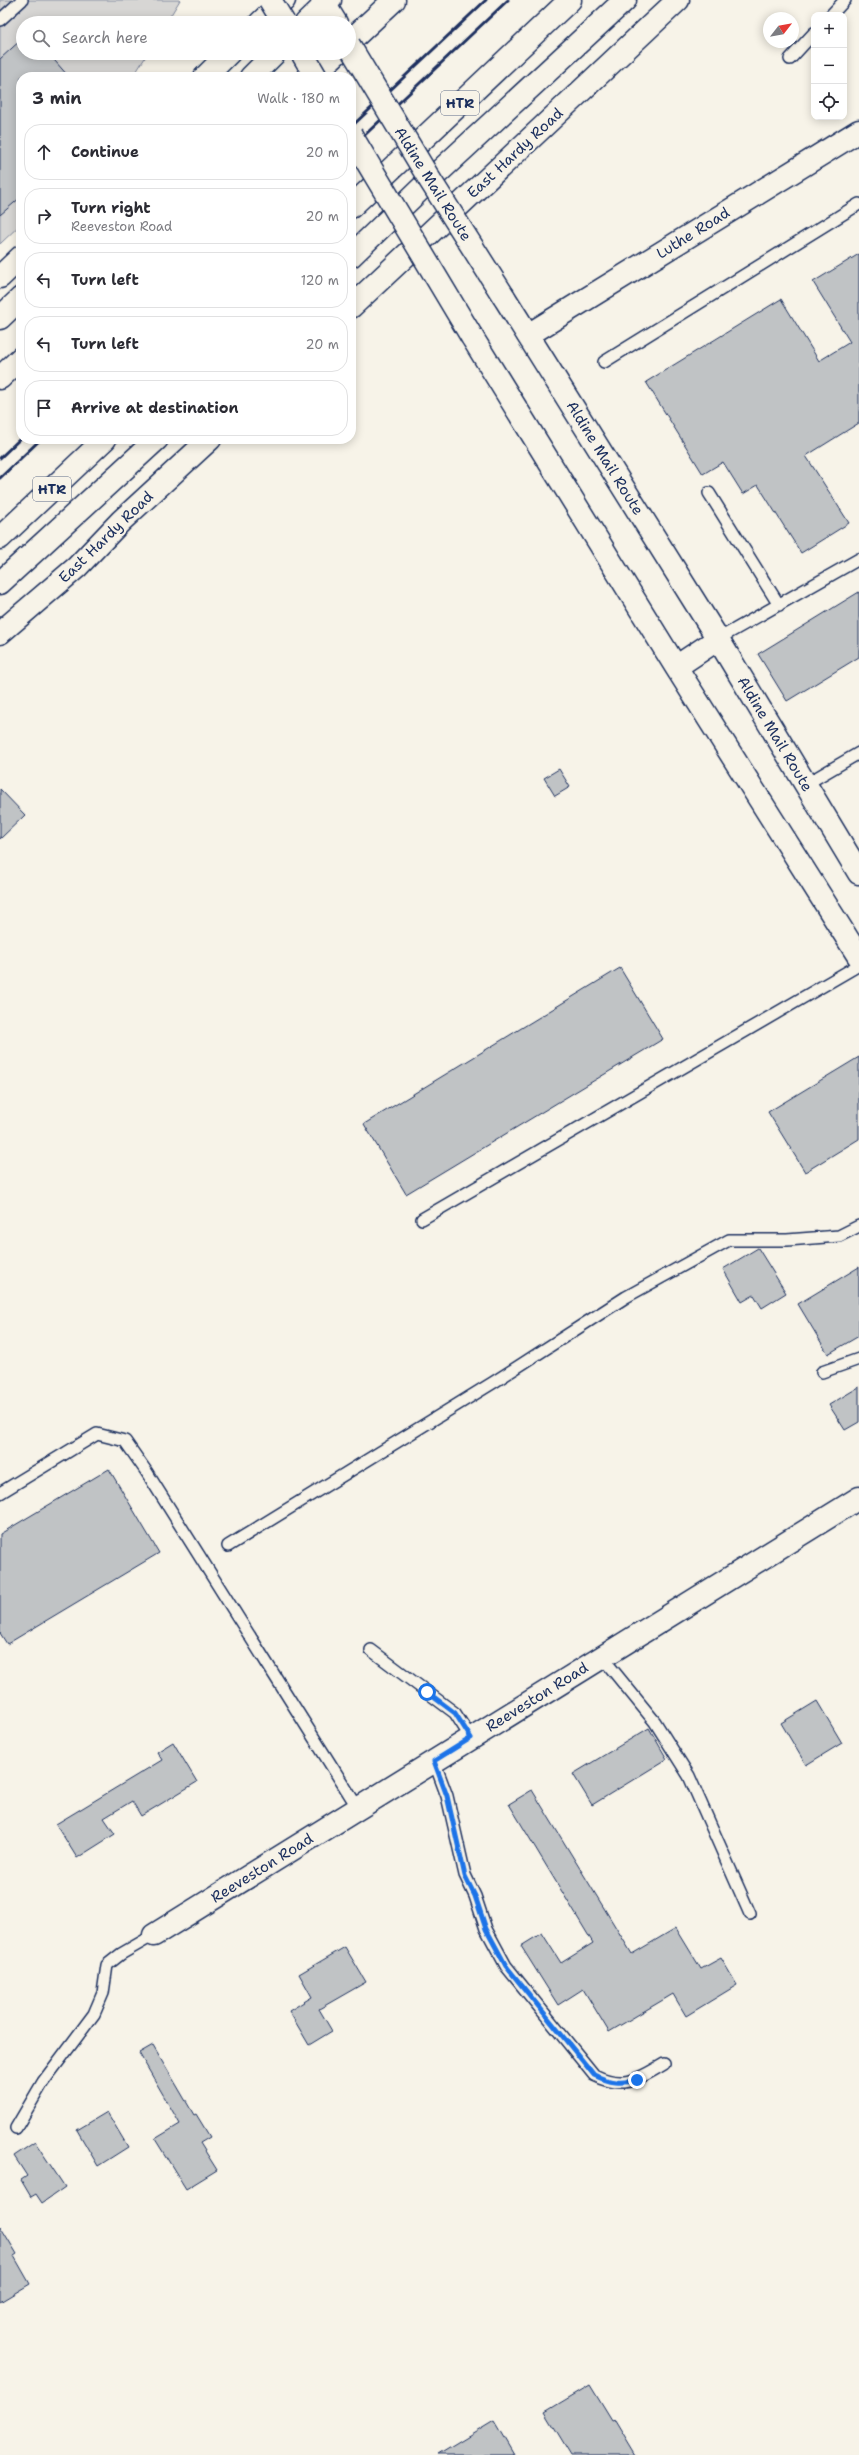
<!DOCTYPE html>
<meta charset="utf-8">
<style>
:root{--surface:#fff;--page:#f7f7f7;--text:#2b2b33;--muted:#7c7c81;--line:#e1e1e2}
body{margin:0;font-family:"Shantell Sans",sans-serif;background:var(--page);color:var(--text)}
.controls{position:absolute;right:12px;top:12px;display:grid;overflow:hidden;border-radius:8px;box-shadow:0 2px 10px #0003}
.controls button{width:36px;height:36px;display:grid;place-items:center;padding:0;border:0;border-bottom:1px solid var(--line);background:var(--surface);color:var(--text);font:20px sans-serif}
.compass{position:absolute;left:763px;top:12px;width:36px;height:36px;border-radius:50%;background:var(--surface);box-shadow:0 2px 10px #0003;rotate:59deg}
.stop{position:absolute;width:12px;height:12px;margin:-9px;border:3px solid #1a73e8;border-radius:50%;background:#fff}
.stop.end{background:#1a73e8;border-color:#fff;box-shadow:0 1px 4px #0008}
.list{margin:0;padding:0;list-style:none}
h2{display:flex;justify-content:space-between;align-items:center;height:52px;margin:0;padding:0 16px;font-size:17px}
h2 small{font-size:13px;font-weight:400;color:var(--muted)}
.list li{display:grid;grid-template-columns:26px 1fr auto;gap:12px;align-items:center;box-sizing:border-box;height:56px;margin:0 8px 8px;padding:0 8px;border:1px solid var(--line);border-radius:16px}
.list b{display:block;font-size:15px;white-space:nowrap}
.list p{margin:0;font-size:13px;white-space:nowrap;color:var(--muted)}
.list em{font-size:13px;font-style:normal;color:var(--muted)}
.icon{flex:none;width:22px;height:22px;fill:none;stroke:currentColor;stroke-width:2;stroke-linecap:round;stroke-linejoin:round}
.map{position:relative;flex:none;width:859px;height:2455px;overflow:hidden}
.search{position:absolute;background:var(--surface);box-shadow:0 2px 10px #0003;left:16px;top:16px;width:340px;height:44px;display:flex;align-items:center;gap:10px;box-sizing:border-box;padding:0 14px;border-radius:22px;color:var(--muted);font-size:15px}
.panel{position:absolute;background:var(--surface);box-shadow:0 2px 10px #0003;left:16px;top:72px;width:340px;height:372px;border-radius:16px}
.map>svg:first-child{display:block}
</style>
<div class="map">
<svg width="859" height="2455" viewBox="0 0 859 2455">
<rect width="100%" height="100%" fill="#f7f3e8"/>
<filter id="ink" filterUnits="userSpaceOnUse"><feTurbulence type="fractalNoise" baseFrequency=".025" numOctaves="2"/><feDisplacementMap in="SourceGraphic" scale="8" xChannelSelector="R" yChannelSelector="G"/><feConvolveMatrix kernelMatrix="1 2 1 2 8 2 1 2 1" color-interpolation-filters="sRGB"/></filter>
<g filter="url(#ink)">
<path fill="#d7d6d4" stroke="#798299" d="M0,0H180L166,23H23V53H148L133,77H21V224L0,244Z"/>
<path fill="#c0c3c5" stroke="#1b2f5e" d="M23,38V53H48L69,77H21V197L0,215V59Z
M859,254V423L806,456L849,523L801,553L758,485L743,494L723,462L703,474L646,382L781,299L819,361L850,342L813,282Z
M859,592V657L787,701L758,654Z
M559,769L570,787L555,796L544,778Z
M0,789L25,815L0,839Z
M620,968L663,1039L406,1194L364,1124Z
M859,1057V1139L805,1172L768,1112Z
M758,1248L786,1293L762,1308L754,1295L742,1302L723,1269Z
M859,1267V1336L828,1354L798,1304Z
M859,1387V1422L845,1430L829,1405Z
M109,1469L159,1553L7,1644L0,1633V1534Z
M817,1701L842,1743L806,1765L781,1723Z
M649,1728L667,1759L592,1805L573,1774Z
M173,1742L197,1782L141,1816L132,1801L104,1818L115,1834L77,1858L56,1824L162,1760L157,1752Z
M532,1790L632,1954L676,1928L701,1969L721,1958L737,1985L686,2016L673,1994L609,2032L583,1989L558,2005L521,1946L542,1933L561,1963L593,1943L509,1804Z
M345,1947L366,1982L319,2009L332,2031L309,2045L289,2011L312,1997L299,1974Z
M153,2045L194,2115L196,2114L210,2137L200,2143L217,2170L186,2189L155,2139L180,2124L139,2053Z
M107,2112L128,2147L98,2166L77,2130Z
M35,2142L65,2187L42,2203L36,2194L31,2197L21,2180L27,2176L14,2156Z
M0,2226L17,2254L14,2256L30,2284L0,2302Z
M590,2385L612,2421L615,2420L636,2455H571L545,2412Z
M494,2421L514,2455H438Z"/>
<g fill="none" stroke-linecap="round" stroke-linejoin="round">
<defs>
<path id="service" d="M831,15L845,0
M0,20L22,0
M790,59L814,33
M604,362L859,204
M709,493L779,605
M718,639L859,559
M806,784L859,753
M422,1219L859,965
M822,1372L859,1359
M0,1493L97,1434L125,1441L146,1471L358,1808
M228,1546L494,1382L626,1297L729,1240H787L839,1236L859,1226
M371,1650L455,1713L471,1738
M602,1657L655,1722L689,1776L750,1914
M434,1761L447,1796L465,1875L475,1896L486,1929L506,1966L594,2075C624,2090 638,2079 664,2064
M16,2128L43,2082L94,2014L103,1993L107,1965L121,1954L154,1935"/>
<path id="minor" d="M154,1935L859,1498"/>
<path id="tertiary" d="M528,335L859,131"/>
<path id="secondary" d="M322,0L336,23
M260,23L284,0
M306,23L330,0
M205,77L229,53
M251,77L275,53
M351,256L430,180L625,0
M0,277L21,257
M504,297L718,639L859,873
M351,307L678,0
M0,318L21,298
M472,337L676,667L859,957
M0,583L157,439
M0,633L77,567L121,521L210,439
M676,667L718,639"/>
<path id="motorway" d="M349,42L394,0
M311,77L337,53
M351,207L570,0
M0,378L21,358
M0,538L105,439"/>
</defs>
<use href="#service" stroke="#1b2f5e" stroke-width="14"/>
<use href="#minor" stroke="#1b2f5e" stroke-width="25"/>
<use href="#tertiary" stroke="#1b2f5e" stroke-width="25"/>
<use href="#secondary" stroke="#1b2f5e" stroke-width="25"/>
<use href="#motorway" stroke="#1b2f5e" stroke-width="25"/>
<use href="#service" stroke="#f7f3e8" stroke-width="11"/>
<use href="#minor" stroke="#f7f3e8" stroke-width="22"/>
<use href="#tertiary" stroke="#f7f3e8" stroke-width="22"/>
<use href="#secondary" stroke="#f7f3e8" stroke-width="22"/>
<use href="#motorway" stroke="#f7f3e8" stroke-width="22"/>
<path stroke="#1b2f5e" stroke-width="3" d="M351,127L486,0
M351,148L508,0
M0,458L21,438
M0,478L41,439"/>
<defs>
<path id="secondary-bridge" d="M270,0L284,23
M349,45L430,180L504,297
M302,53L316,77
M351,135L472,337"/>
</defs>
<use href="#secondary-bridge" stroke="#1b2f5e" stroke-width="25" stroke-linecap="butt"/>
<use href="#secondary-bridge" stroke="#f7f3e8" stroke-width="22"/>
</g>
</g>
<g fill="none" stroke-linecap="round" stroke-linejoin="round" filter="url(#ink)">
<path stroke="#1a73e8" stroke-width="5" d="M427,1692L455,1713L471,1738L434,1761L447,1796L465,1876L475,1896L486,1929L506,1966L594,2075C610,2083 621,2084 637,2080"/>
</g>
<g text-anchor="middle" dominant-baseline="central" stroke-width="4" stroke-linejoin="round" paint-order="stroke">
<g fill="#f7f3e8" stroke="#5d6a87" stroke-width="1">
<rect x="441" y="91" width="38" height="24" rx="3"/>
<rect x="33" y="477" width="38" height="24" rx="3"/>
</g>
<g font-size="14" font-weight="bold" fill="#1b2f5e">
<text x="460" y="103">HTR</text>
<text x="52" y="489">HTR</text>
</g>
<g font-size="15" fill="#1b2f5e" stroke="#f7f3e8">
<text transform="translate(515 153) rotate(-43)">East Hardy Road</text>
<text transform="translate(433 184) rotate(58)">Aldine Mail Route</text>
<text transform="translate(693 233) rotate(-32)">Luthe Road</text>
<text transform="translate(605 458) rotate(58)">Aldine Mail Route</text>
<text transform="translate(106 537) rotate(-44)">East Hardy Road</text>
<text transform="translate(775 734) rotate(59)">Aldine Mail Route</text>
<text transform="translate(537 1697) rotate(-32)">Reeveston Road</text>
<text transform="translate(262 1868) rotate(-32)">Reeveston Road</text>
</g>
</g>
</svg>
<div class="controls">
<button>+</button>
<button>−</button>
<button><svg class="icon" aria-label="locate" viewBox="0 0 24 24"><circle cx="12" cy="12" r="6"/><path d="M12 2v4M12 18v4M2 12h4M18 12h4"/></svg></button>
</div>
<svg class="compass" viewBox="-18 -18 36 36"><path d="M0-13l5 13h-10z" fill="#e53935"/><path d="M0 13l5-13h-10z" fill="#7c7c81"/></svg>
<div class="stop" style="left:427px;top:1692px"></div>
<div class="stop end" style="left:637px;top:2080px"></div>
<div class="search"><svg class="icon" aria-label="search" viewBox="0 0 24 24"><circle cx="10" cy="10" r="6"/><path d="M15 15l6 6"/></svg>Search here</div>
<section class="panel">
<h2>3 min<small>Walk · 180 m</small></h2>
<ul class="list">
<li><svg class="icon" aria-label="ahead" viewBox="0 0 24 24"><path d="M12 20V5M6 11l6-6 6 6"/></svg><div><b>Continue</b></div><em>20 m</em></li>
<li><svg class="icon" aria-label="right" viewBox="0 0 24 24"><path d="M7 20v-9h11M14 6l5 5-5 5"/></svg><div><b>Turn right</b><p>Reeveston Road</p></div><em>20 m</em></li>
<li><svg class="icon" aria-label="left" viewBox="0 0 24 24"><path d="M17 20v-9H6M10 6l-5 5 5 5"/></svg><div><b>Turn left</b></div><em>120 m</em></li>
<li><svg class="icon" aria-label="left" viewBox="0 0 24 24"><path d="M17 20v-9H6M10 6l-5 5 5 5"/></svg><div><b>Turn left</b></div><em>20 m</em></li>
<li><svg class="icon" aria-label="arrive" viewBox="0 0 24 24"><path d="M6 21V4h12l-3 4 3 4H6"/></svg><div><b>Arrive at destination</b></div></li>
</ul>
</section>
</div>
